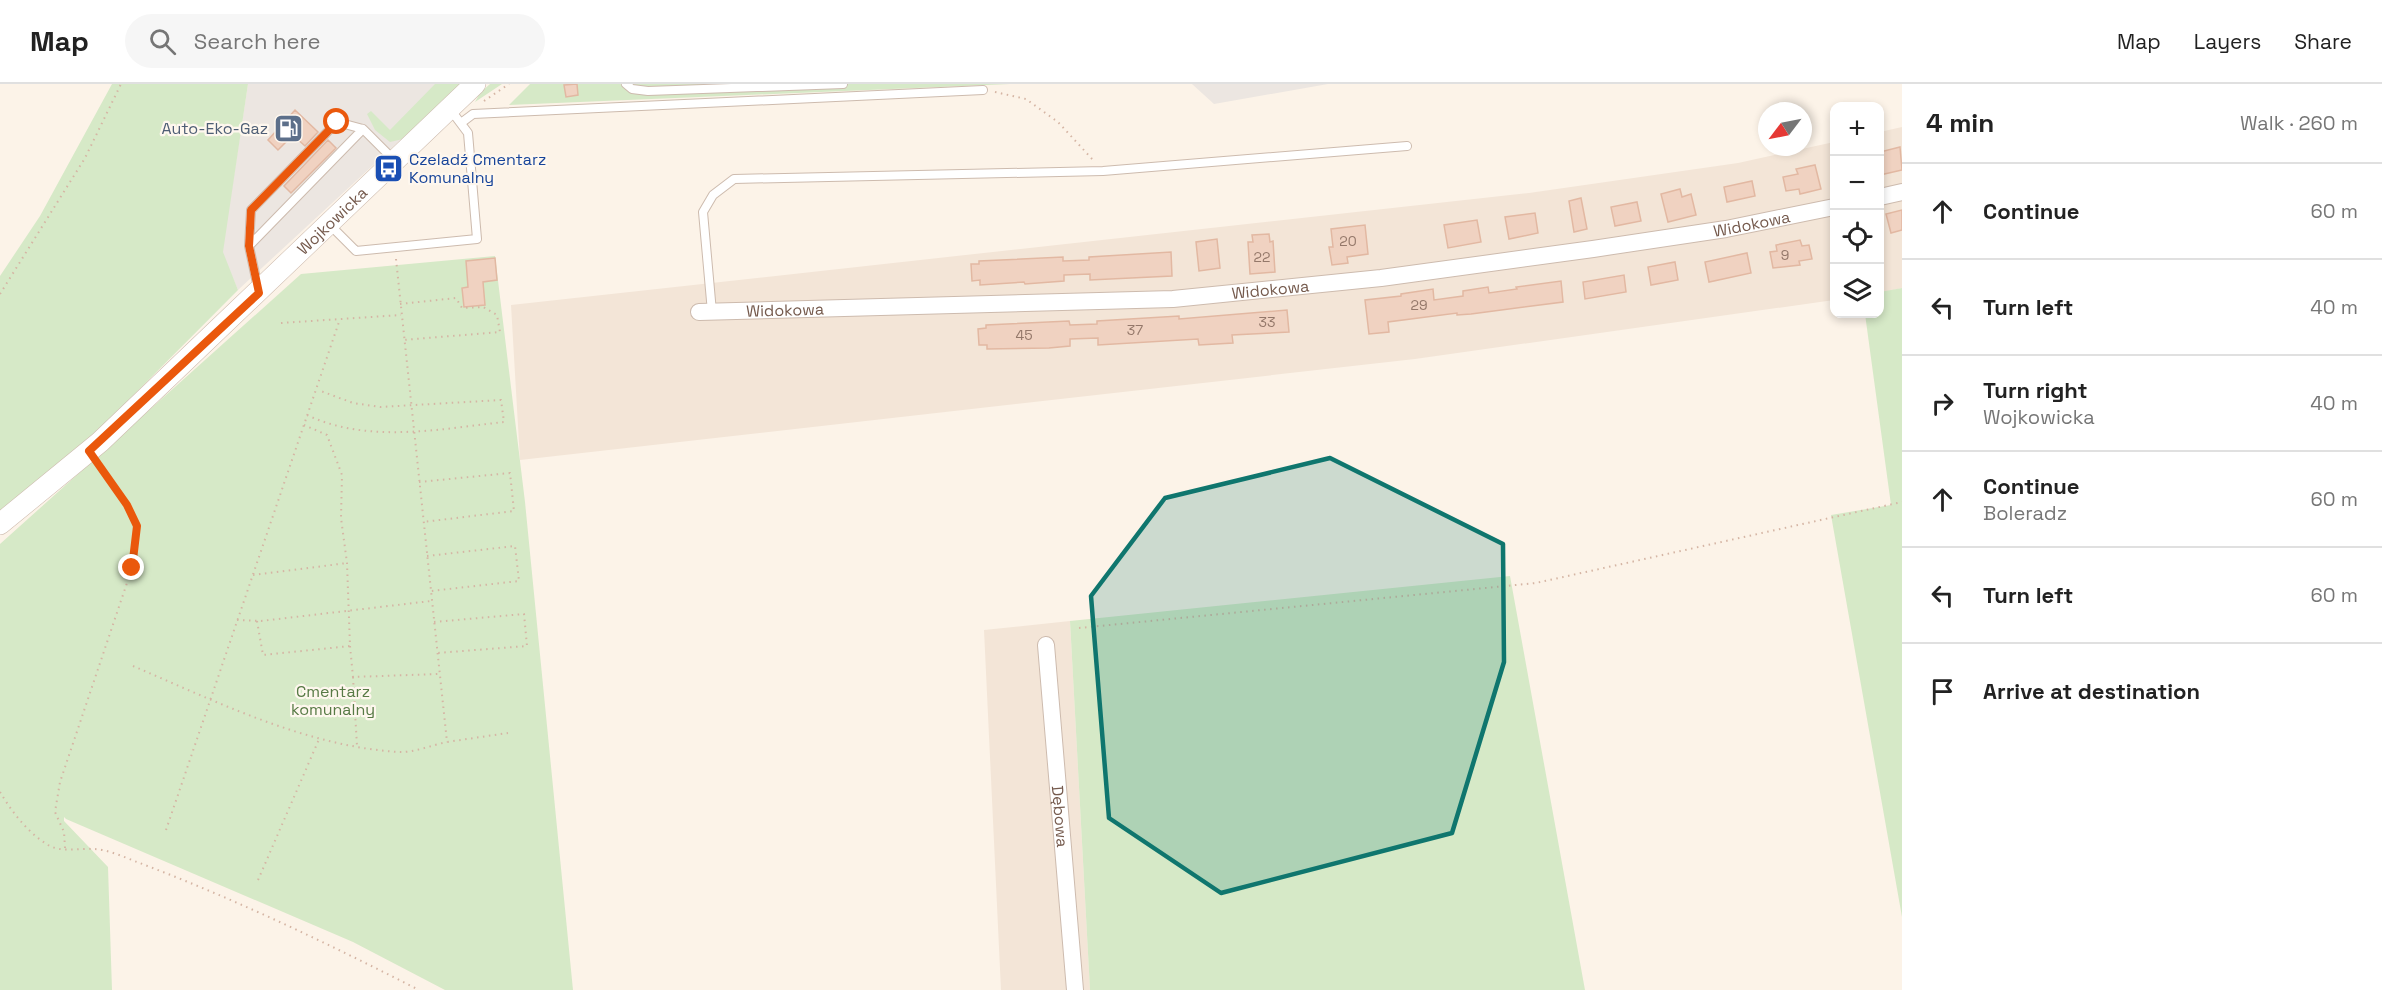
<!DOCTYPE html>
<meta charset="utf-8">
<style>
:root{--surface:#fff;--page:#f6f6f6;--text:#222;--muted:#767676;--line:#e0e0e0}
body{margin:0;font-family:"Space Grotesk",sans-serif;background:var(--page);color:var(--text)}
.controls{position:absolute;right:18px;top:18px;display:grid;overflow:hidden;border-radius:12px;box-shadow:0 3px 9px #0003}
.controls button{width:54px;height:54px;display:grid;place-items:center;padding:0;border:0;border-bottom:2px solid var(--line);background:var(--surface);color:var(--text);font:30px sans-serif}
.compass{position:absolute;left:1758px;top:18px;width:54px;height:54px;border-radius:50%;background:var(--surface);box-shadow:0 3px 9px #0003;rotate:238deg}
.stop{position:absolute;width:18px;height:18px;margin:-14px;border:4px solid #ea580c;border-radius:50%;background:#fff}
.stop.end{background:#ea580c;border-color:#fff;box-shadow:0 2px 6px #0008}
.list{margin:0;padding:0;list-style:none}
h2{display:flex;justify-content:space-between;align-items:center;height:78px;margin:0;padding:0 24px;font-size:26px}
h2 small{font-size:20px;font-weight:400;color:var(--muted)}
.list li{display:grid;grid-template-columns:39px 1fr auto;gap:18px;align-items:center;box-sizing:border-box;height:96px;padding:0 24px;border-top:2px solid var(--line)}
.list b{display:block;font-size:22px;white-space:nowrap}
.list p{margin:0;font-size:20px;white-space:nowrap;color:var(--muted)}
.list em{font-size:20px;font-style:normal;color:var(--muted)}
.icon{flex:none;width:33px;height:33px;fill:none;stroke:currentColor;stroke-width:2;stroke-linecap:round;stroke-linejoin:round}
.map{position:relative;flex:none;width:1902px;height:906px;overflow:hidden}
header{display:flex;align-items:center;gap:36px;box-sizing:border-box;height:84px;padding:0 30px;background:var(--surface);border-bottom:2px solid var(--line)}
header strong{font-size:28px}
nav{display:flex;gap:33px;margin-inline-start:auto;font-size:21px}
.search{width:420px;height:54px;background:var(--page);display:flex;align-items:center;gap:15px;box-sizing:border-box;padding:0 21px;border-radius:33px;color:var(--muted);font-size:22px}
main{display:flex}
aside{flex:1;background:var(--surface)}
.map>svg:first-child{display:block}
</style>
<header>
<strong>Map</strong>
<div class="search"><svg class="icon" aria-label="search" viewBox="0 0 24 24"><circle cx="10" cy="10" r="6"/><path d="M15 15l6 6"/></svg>Search here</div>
<nav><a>Map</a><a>Layers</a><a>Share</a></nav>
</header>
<main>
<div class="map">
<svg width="1902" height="906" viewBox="0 0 1902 906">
<rect width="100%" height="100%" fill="#fcf3e8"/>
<path fill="#f3e5d7" d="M1902,43V204L1880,209V48Z
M1834,58V216L1415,275L520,376L511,221L1529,109L1738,79Z
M1070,537L1090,906H1001L984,546Z"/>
<path fill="#ece6e1" d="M248,0H458L409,48L238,206L222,168Z
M1192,0H1328L1214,20Z"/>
<path fill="#d6e9c7" d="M112,0H248L223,168L238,206L48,397L0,434V192L40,132Z
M435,0H461L403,55L390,58L375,46L367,30L371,27L390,46Z
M490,0H502L475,18L480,9Z
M530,0H1010L509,21Z
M495,172L525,418L573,906H445L353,858L66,735L64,733V737L108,783L112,906H0V460L301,190Z
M1902,204V833L1831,431L1891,421L1865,230H1880V208Z
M1510,492L1585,906H1090L1070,537Z"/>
<path fill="#f0d2c1" stroke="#e2b8a2" stroke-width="1.5" d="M577,0L578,11L566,13L564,1Z
M295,26L318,48L305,62L293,51L278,66L268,56Z
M328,56L336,64L291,109L284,102Z
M1900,63L1902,86L1880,91V68Z
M1815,81L1821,105L1800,110L1799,105L1786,107L1783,93L1798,90L1796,85Z
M1752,97L1755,112L1727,118L1724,103Z
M1680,105L1682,113L1691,110L1696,131L1668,138L1661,110Z
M1581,114L1587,145L1574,148L1569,117Z
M1637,118L1641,137L1615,142L1611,123Z
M1902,126V146L1891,149L1886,130Z
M1535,129L1538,149L1509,155L1505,133Z
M1477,136L1481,158L1448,164L1444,141Z
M1365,141L1368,170L1347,173L1348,179L1332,181L1329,163H1333L1331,145Z
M1269,150L1270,158L1273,157L1275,188L1250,190L1248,158H1253L1252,151Z
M1217,155L1220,184L1199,187L1196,158Z
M1800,156L1802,162L1809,161L1812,175L1799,177L1800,181L1773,184L1770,168L1777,167L1776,161Z
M1171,168L1172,192L1090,196V190L1064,191V197L1025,200L1024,198L980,201V196L972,197L971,180H979V177L1063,173V177L1089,176V173Z
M1747,169L1751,189L1709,198L1705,178Z
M495,174L497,196L483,198L485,221L464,223L462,204L468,203L466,177Z
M1675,178L1678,196L1651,201L1648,183Z
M1624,191L1626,208L1585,215L1583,198Z
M1561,197L1563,218L1471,230L1457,231V229L1388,238L1389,248L1369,250L1365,216L1401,212V210L1433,205L1434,216L1463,212V207L1488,203L1489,209L1517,205L1516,203Z
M1287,226L1289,248L1232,251L1233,259L1199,261L1198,255L1098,261V254L1070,255V262L1049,264L987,265V261H979L978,245L986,244V241L1069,237L1070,241L1097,240V237L1179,232V235Z"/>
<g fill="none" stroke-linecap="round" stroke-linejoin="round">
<defs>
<path id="service" d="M626,0L632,5L648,7L843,0
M461,39L473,30L983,6
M330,141L356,167L477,155L468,49L450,25
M249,162L251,126L337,38L363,45L395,77
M258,204L249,162L363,45
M712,228L703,128L713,111L734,95L1103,87L1407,62"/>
<g id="minor">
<path d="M1880,113L1902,108"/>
<path id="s1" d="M699,228L1173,215L1381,194L1593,165L1726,145L1834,123"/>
<path id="s2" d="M1046,561L1075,906"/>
</g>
<g id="tertiary">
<path id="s3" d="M0,440L100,358L475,0"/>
</g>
</defs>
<use href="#service" stroke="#cdbbae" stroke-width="10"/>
<use href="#minor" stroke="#cdbbae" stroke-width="18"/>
<use href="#tertiary" stroke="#cdbbae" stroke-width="22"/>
<path stroke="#d5b5a4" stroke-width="2" stroke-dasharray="1.5 4.5" stroke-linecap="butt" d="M995,8L1026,15L1058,38L1093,76
M484,17L509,0
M396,175L447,658L508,649
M0,210L85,74L121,0
M400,220L456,214L462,224L483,223L497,231L500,248L403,256
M281,239L401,231
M307,331C368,360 440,345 504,338L501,316L380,323L353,319L318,306
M419,398L510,389L514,427L423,438
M427,472L515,462L519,497L431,507
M253,491L347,479
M237,536L261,537L431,517
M257,537L263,571L350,562L347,479L341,434L342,391L327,351L304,341
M434,538L524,530L527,562L437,569
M1079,544L1536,499L1902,418
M350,562L353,593L438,590
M133,582C217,618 306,662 398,668C413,669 432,661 447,658
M353,593L357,662
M0,708C12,728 27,748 48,761C62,769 79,764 93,765C107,765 124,773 137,778C233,814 327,859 419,906
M166,746L340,235
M65,764L64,748L55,728L60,698L132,484L137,442L127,421L99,382
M258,796L320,653"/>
<use href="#service" stroke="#fff" stroke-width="8"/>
<use href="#minor" stroke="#fff" stroke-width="16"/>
<use href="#tertiary" stroke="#fff" stroke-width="21"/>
</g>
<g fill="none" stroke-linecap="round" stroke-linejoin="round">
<path stroke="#ea580c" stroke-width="8" d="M132,484L137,442L127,421L89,367L259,209L249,162L251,126L337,38"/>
</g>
<path fill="#0f766e" fill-opacity="0.2" stroke="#0f766e" stroke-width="4.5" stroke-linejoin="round" d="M1330,374L1503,460L1504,578L1452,749L1221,809L1109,734L1091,512L1165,414Z"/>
<defs>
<symbol id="fuel-square" viewBox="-11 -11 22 22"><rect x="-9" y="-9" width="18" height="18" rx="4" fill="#5c6f8a" stroke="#fef7ee"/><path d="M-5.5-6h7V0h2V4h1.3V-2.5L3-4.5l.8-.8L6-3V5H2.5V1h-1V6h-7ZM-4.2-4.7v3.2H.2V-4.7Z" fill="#fff"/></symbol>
<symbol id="bus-square" viewBox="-11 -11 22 22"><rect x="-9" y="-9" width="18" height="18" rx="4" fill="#1a4fb4" stroke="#fef7ee"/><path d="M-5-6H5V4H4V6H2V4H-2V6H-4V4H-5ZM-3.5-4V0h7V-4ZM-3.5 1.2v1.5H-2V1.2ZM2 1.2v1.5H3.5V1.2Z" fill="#fff"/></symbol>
</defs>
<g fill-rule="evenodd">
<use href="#fuel-square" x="272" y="28" width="33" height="33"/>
<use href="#bus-square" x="372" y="68" width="33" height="33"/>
</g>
<g text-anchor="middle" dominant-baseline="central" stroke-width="4.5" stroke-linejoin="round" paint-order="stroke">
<g font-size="14" fill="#94786a">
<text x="1348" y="157">20</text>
<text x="1785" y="171">9</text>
<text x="1262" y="173">22</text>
<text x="1419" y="221">29</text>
<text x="1267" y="238">33</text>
<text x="1135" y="246">37</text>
<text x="1024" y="251">45</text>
</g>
<g font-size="16" fill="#4e5e75" stroke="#fef7ee" text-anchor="end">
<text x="268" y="44">Auto-Eko-Gaz</text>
</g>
<g font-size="16" fill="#164399" stroke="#fef7ee" text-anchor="start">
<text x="409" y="75">Czeladź Cmentarz<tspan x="409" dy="18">Komunalny</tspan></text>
</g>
<g font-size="16" fill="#755a4d" stroke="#fef7ee">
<text stroke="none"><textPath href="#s3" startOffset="450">Wojkowicka</textPath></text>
<text stroke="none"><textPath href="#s1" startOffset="1058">Widokowa</textPath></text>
<text stroke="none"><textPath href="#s1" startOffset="572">Widokowa</textPath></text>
<text stroke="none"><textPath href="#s1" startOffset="86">Widokowa</textPath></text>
<text stroke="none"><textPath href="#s2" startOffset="172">Dębowa</textPath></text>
</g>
<g font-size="16" fill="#577a45" stroke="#fef7ee">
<text x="333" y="607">Cmentarz<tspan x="333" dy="18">komunalny</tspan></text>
</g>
</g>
</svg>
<div class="controls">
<button>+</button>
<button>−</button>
<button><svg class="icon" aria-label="locate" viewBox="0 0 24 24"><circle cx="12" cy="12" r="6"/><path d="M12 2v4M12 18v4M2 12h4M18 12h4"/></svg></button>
<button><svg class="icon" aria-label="layers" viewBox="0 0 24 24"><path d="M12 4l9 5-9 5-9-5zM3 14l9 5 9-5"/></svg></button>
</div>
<svg class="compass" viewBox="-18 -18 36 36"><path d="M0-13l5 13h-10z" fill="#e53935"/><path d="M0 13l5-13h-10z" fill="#767676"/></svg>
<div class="stop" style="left:337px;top:38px"></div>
<div class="stop end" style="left:132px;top:484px"></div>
</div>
<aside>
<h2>4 min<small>Walk · 260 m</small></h2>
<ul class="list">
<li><svg class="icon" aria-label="ahead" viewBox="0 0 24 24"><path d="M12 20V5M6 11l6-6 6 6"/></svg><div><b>Continue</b></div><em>60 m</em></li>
<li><svg class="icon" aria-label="left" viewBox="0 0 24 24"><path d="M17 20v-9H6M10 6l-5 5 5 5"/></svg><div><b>Turn left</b></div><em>40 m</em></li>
<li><svg class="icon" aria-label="right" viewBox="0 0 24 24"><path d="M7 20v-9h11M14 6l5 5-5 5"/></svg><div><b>Turn right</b><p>Wojkowicka</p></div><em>40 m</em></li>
<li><svg class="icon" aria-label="ahead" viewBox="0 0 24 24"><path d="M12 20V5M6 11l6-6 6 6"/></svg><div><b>Continue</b><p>Boleradz</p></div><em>60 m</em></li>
<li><svg class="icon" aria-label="left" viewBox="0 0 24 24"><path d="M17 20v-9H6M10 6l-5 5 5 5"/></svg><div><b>Turn left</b></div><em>60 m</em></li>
<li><svg class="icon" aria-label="arrive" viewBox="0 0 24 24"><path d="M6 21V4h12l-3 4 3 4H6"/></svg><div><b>Arrive at destination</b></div></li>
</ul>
</aside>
</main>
